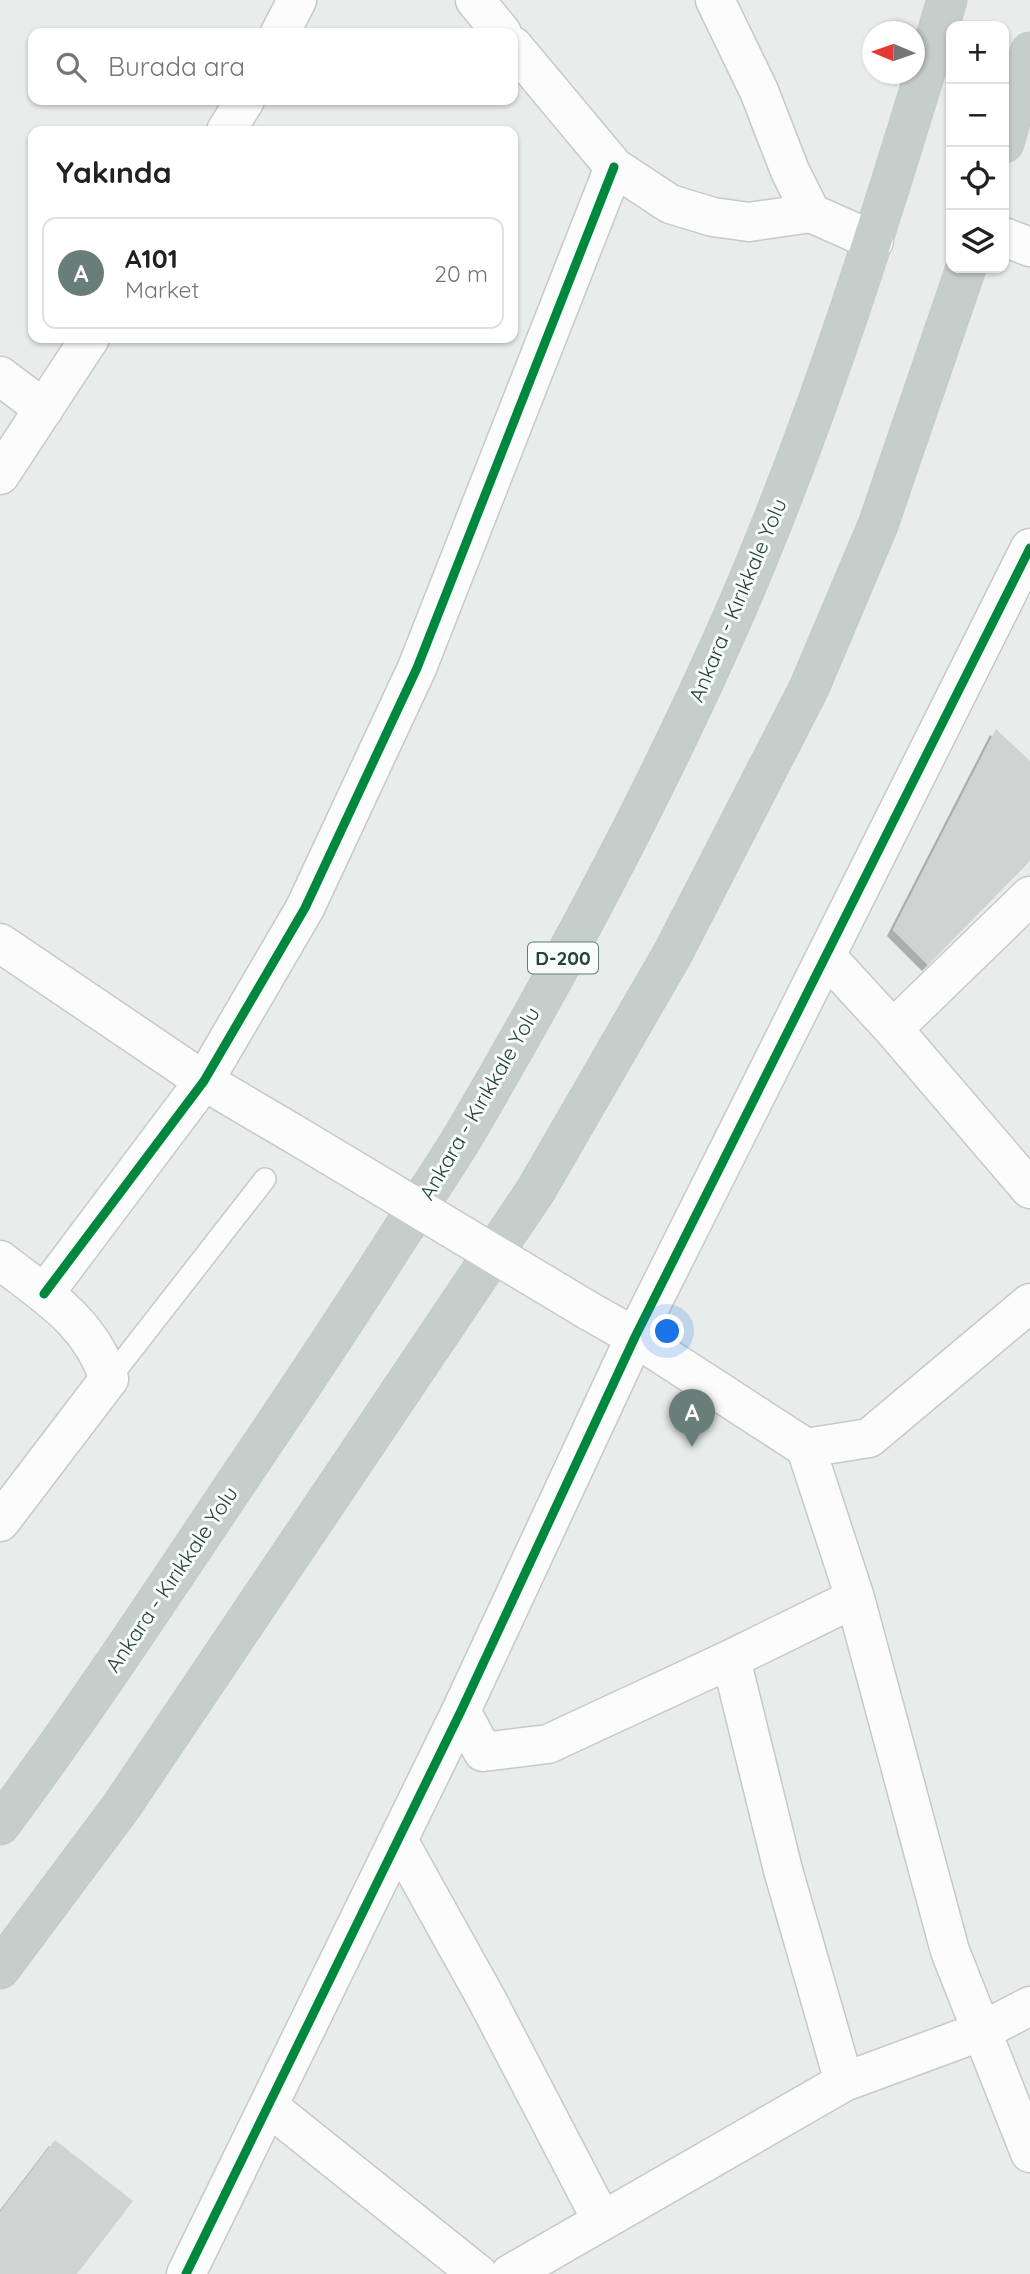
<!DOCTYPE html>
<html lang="tr">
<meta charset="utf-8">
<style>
:root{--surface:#fff;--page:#f2f2f2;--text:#202124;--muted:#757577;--line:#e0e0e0;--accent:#697e78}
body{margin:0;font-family:Quicksand,sans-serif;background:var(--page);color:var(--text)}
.controls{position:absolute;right:21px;top:21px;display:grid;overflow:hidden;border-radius:14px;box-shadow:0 2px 5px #0004}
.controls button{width:63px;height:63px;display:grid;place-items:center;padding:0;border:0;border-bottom:2px solid var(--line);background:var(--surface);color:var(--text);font:35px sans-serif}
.compass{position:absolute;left:862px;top:21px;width:63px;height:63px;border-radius:50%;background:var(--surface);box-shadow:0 2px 5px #0004;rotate:272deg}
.you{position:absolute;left:668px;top:1332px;width:24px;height:24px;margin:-18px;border:5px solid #fff;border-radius:50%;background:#1a73e8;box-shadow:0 0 0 10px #1a73e833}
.badge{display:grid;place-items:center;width:46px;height:46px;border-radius:50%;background:var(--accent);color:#fff;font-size:23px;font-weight:700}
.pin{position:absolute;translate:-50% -58px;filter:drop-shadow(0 2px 4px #0008)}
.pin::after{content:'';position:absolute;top:37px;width:24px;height:21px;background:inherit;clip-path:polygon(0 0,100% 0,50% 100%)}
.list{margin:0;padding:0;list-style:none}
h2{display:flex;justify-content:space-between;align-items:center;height:91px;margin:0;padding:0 28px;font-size:30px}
h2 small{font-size:23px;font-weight:400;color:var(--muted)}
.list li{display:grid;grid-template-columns:46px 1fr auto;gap:21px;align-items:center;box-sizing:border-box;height:112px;margin:0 14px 14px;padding:0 14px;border:2px solid var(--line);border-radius:14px}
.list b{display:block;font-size:26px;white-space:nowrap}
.list p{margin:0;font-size:23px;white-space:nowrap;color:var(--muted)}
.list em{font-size:23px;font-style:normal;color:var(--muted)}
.icon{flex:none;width:38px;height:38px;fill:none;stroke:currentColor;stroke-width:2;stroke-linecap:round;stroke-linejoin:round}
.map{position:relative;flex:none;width:1030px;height:2274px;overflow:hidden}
.search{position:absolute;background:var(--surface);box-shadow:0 2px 5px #0004;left:28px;top:28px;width:490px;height:77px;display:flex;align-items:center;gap:18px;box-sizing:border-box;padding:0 24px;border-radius:14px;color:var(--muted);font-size:26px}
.panel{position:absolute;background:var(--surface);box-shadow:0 2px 5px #0004;left:28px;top:126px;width:490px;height:217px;border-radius:14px}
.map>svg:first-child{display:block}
</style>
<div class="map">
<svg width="1030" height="2274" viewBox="0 0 1030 2274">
<defs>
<filter id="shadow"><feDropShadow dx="-6" dy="6" stdDeviation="0" flood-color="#0004"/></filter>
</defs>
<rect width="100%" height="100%" fill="#e8edeb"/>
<path fill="#cfd4d2" filter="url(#shadow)" d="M996,729L1030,761V861L928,965L893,930Z
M55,2140L133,2201L77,2274H0V2212Z"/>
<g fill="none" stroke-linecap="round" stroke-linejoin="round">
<defs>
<path id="service" d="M109,1379L265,1179"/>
<path id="minor" d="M475,0L502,33
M715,0L759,91L790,171L811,213L874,241
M280,33L297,0
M513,46L614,167L670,204L713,217L749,222L811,213
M226,131L245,100
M0,376L44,409
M0,475L90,338
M826,956L893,1029L1030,1189
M893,1029L1030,896
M0,1260C47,1297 89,1320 109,1379L0,1522
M44,1294L204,1081L305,908L417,668L614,167
M806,1448L855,1598L950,1951L1030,2153
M731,1659L783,1870L844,2082
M461,1711L483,1752L548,1744L731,1659L855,1598
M398,1840L487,2000L602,2221
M268,2106L478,2274
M186,2274L461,1711L635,1337L1030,548
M510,2274L844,2082L982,2031L1030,2006"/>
<path id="tertiary" d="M1004,237L1030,247
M0,943L204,1081L294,1134
M589,1311L635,1337L806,1448L869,1438L1030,1303"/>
<path id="trunk" d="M1004,143L1030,52
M0,1825C85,1711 163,1592 242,1474C296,1394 350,1313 402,1231C423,1199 444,1168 464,1135C562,968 654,796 732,619C820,418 884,209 947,0
M0,1969L121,1807L536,1190L673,953L809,688L878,525L966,268"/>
</defs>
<use href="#service" stroke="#c5cac8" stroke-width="24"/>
<use href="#minor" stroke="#c5cac8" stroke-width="41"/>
<use href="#tertiary" stroke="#c5cac8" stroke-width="41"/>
<use href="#trunk" stroke="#c3ccc9" stroke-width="41"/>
<use href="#service" stroke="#fcfcfc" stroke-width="21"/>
<use href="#minor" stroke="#fcfcfc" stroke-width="38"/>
<use href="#tertiary" stroke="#fcfcfc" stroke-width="38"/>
<use href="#trunk" stroke="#c6cecc" stroke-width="38"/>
<defs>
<path id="tertiary-bridge" d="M294,1134L589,1311"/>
</defs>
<use href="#tertiary-bridge" stroke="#c5cac8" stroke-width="41" stroke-linecap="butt"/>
<use href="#tertiary-bridge" stroke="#fcfcfc" stroke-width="38"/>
<defs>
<path id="cycleway" d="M44,1294L204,1081L305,908L417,668L614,167
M186,2274L461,1711L635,1337L1030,548"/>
</defs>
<use href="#cycleway" stroke="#f7fbf9" stroke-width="13"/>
<use href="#cycleway" stroke="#00873e" stroke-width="9"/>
</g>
<g text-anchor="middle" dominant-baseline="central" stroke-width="6" stroke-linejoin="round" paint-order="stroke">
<rect fill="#f7fbf9" stroke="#637a73" stroke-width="2" x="528" y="942.5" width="70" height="31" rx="5"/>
<g font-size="19" font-weight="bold" fill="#24423a">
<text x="563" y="958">D-200</text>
</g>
<g font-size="21" fill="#24423a" stroke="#f7fbf9">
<text transform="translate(737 600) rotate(-67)">Ankara - Kırıkkale Yolu</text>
<text transform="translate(479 1103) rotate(-60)">Ankara - Kırıkkale Yolu</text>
<text transform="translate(171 1579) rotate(-56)">Ankara - Kırıkkale Yolu</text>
</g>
</g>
</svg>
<div class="controls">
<button>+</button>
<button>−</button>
<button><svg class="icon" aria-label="locate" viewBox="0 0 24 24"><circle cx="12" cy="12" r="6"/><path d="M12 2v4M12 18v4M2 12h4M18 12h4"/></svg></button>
<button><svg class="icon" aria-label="layers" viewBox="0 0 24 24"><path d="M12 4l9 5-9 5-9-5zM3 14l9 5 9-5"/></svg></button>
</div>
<svg class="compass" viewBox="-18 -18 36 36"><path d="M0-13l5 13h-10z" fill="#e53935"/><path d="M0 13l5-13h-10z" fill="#757577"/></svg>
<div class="you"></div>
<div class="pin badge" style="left:692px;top:1447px">A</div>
<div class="search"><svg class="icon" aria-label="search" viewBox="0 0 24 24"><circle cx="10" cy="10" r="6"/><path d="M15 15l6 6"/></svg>Burada ara</div>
<section class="panel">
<h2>Yakında<small></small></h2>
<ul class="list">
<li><span class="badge">A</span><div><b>A101</b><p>Market</p></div><em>20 m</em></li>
</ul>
</section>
</div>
